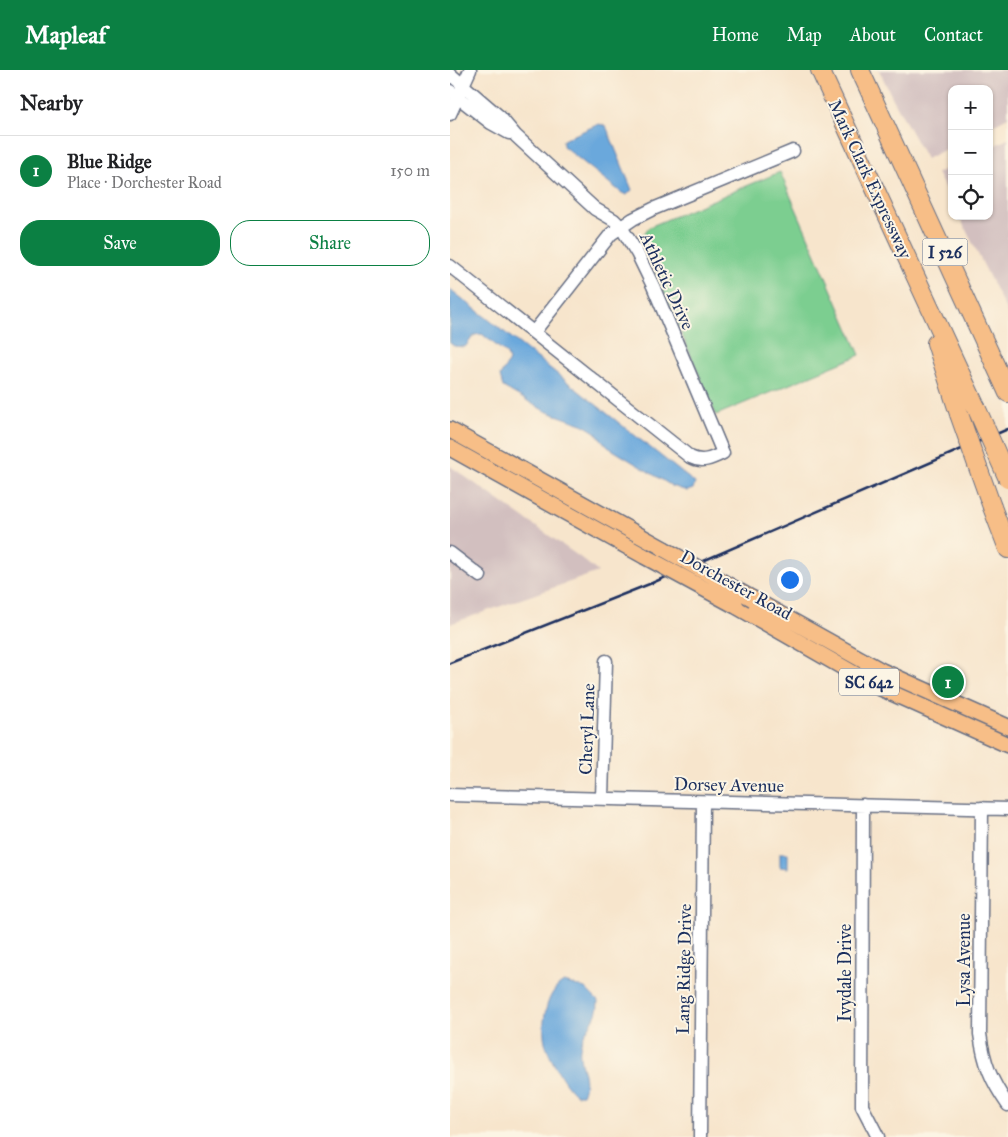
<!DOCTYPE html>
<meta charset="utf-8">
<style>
:root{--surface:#fff;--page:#f6f6f6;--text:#202124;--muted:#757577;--line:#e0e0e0;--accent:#0b8043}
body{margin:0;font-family:"IM FELL Great Primer",serif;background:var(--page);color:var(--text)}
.controls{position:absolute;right:15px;top:15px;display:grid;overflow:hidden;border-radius:10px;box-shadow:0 1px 4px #0004}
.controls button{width:45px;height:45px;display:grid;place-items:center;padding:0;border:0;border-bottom:1px solid var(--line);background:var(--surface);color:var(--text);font:25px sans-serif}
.you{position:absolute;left:339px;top:509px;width:18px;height:18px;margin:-12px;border:4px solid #fff;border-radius:50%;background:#1a73e8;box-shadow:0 0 0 8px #1a73e833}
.badge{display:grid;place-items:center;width:32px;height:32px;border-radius:50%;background:var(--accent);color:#fff;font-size:16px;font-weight:700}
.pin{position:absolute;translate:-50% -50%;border:2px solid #fff;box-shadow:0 1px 5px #0006}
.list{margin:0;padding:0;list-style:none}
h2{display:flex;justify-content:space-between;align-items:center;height:65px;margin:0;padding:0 20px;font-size:21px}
h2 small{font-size:16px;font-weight:400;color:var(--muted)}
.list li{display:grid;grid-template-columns:32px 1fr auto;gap:15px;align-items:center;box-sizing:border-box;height:70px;padding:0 20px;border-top:1px solid var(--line)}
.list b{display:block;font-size:19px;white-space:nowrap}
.list p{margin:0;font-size:16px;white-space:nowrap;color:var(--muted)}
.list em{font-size:16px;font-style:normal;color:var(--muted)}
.actions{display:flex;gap:10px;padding:15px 20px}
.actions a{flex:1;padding:11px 0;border:1px solid var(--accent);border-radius:20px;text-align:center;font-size:18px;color:var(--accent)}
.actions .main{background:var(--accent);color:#fff}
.icon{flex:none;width:28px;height:28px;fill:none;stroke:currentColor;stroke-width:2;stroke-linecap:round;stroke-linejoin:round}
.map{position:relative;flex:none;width:558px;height:1067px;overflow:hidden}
header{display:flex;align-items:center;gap:30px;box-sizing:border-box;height:70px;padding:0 25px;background:var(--accent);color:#fff}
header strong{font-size:24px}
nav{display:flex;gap:28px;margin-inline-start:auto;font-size:18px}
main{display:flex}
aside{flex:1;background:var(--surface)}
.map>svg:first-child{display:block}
</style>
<header>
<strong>Mapleaf</strong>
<nav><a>Home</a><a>Map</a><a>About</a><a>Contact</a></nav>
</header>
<main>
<aside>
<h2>Nearby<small></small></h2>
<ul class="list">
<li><span class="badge">1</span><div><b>Blue Ridge</b><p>Place · Dorchester Road</p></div><em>150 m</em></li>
</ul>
<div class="actions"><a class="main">Save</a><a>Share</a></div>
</aside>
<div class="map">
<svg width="558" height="1067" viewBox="0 0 558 1067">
<rect width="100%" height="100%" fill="#fcf5e5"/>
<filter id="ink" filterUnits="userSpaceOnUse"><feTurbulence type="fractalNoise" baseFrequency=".02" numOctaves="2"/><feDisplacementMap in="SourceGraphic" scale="10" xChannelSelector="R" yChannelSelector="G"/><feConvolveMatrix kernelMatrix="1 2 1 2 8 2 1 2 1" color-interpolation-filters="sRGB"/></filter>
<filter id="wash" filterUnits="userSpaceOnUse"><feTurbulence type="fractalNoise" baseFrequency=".0096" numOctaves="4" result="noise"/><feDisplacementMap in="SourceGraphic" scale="20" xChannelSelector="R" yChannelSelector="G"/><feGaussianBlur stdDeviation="1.12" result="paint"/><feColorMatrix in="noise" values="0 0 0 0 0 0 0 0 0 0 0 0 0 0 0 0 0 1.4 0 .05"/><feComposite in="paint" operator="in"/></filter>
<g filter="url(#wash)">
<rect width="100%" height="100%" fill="#f7e5cc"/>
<path fill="#d2bfbf" d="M429,0H558V47L539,57V19H502V76L476,89L443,29Z
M558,69V244L509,146H539V78Z
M502,96V132L487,103Z
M0,396L131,488L148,502L0,554Z"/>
<path fill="#7bce90" stroke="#4b7e77" d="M330,102L410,285L266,345L191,168L199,157Z"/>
<path fill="#6aa8dc" stroke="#426c9d" d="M149,54L156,56L182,120L177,125L172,123L113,76V70Z
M0,219L245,413L243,419L237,421L222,416L158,377L145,362L132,354L95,341L53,317L50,306L59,291L57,284L32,264L24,265L15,277L4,276L0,273Z
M330,783H338V798L330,797Z
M114,912L135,918L148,931C149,951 132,959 130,978C128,995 140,1007 132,1025H127C117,1020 97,984 95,972C91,953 96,921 114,912Z"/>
</g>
<g filter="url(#ink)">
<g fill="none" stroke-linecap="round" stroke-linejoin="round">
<defs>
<path id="minor" d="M0,4L50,47L66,66L145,139L164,150L171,157L187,183L203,216L273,383C261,389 252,393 240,387L0,196
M0,21L41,53L59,63
M0,44L20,0
M84,262L161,164L183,149L203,139L343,81
M0,483L30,506
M0,725L558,739
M152,728L156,591
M413,735L412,1036L428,1067
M532,738L530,964C534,993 541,1011 558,1035
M250,1067L253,732"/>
<path id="major" d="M0,360L214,479
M0,378L194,486
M303,529L432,601L558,657
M286,536L424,615L558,675"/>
<path id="highway" d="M370,0L526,337
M410,0L558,323
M486,273L509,344
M542,437L558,479"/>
</defs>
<use href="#minor" stroke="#686f84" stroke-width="15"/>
<use href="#major" stroke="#686f84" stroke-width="18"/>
<use href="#highway" stroke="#686f84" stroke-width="20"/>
<use href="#minor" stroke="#fff" stroke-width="12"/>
<use href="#major" stroke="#f7be87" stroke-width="15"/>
<use href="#highway" stroke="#f7be87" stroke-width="18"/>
<path stroke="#1b2f5e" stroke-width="2.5" d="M0,593L202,513L558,359"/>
<defs>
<path id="major-bridge" d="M214,479L303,529
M194,486L286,536"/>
<path id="highway-bridge" d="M526,337L558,409
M509,344L542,437"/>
</defs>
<use href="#major-bridge" stroke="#686f84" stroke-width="18" stroke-linecap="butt"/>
<use href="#highway-bridge" stroke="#686f84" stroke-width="20" stroke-linecap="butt"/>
<use href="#major-bridge" stroke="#f7be87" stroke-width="15"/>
<use href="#highway-bridge" stroke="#f7be87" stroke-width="18"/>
</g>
</g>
<g text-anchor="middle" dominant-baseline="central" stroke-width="4" stroke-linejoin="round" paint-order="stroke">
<g fill="#fcf5e5" stroke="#5e6a86" stroke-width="1">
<rect x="472.5" y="168.5" width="45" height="27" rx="4"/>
<rect x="389" y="598.5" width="60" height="27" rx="4"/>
</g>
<g font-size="16" font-weight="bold" fill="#1b2f5e">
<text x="495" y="182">I 526</text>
<text x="419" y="612">SC 642</text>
</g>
<g font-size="18" fill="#1b2f5e" stroke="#fcf5e5">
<text transform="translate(420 109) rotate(65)">Mark Clark Expressway</text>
<text transform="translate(217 211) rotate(65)">Athletic Drive</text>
<text transform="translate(286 515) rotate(29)">Dorchester Road</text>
<text transform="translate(137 659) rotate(-88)">Cheryl Lane</text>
<text transform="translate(279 715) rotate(1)">Dorsey Avenue</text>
<text transform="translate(514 890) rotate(-90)">Lysa Avenue</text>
<text transform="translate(234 899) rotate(-89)">Lang Ridge Drive</text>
<text transform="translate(395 903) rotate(-90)">Ivydale Drive</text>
</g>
</g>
</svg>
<div class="controls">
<button>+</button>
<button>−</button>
<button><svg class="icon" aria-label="locate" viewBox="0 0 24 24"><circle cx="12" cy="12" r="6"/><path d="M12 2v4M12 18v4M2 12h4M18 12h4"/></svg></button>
</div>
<div class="you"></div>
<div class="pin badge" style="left:498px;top:612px">1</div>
</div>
</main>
